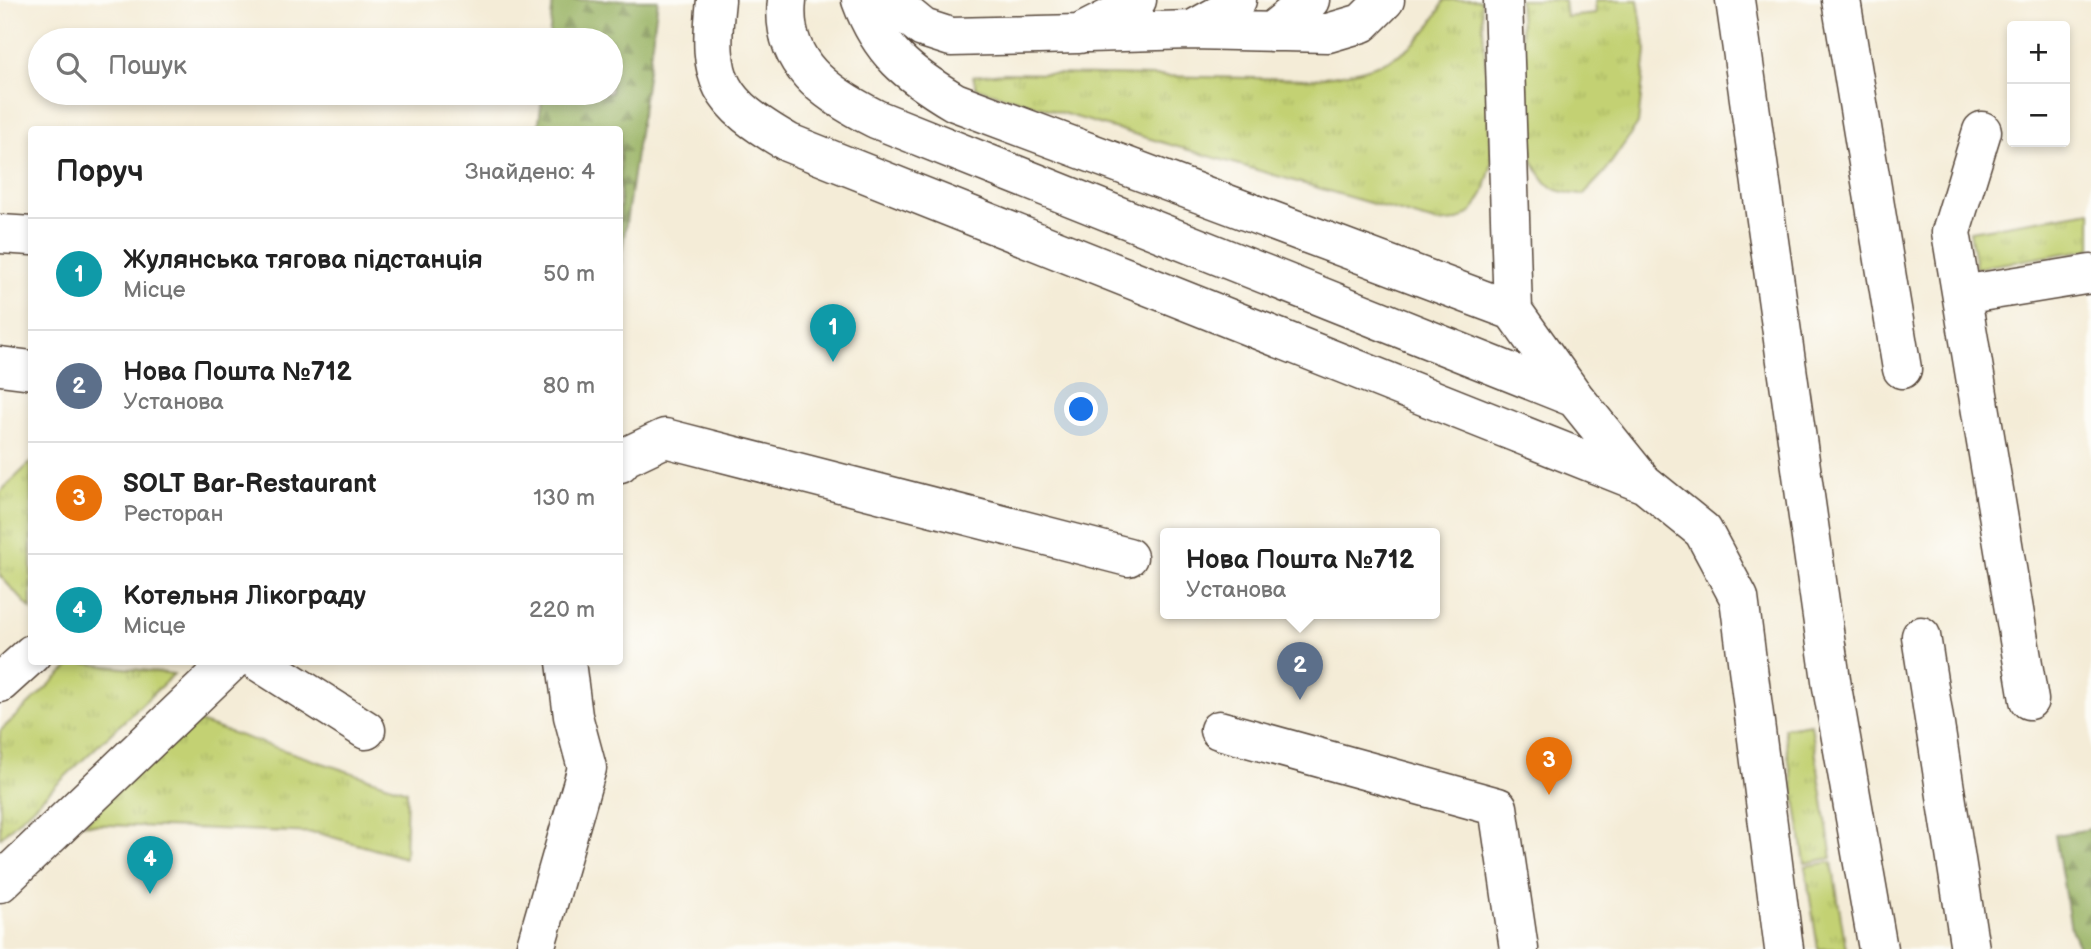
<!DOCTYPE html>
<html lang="uk">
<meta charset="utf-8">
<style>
:root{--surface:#fff;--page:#f6f6f6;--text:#222;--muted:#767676;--line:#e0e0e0;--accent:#c8321e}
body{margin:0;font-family:"Balsamiq Sans",sans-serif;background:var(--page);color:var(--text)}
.controls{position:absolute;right:21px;top:21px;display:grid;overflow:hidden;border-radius:7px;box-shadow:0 4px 10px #0003}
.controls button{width:63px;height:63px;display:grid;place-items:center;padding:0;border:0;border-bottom:2px solid var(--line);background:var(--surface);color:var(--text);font:35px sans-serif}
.you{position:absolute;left:1082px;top:410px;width:24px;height:24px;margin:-18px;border:5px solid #fff;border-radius:50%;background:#1a73e8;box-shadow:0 0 0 10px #1a73e833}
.badge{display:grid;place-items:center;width:46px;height:46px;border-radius:50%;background:var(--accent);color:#fff;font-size:23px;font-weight:700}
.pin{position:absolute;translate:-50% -58px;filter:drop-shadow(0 2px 4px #0008)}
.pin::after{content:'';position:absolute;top:37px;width:24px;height:21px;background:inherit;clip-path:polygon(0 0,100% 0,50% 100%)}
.popup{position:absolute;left:1160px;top:528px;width:280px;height:91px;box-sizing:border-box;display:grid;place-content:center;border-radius:7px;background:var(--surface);filter:drop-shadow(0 2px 5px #0005);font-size:23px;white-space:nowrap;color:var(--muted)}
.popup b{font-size:26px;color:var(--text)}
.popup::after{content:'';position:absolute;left:50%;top:100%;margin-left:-14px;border:14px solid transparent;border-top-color:var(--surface)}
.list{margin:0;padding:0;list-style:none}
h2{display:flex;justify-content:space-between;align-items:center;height:91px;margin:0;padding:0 28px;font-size:30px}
h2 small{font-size:23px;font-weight:400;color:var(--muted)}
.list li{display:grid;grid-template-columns:46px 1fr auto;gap:21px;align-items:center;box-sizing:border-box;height:112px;padding:0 28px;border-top:2px solid var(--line)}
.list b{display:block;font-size:26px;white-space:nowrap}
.list p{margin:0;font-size:23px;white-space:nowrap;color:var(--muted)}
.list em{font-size:23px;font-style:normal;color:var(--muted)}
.icon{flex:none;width:38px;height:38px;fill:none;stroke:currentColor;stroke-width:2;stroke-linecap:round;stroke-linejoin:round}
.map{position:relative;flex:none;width:2091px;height:949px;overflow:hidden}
.search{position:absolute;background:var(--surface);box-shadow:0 4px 10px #0003;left:28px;top:28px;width:595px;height:77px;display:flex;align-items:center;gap:18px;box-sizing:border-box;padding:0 24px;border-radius:38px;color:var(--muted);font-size:26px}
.panel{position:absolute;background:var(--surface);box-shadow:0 4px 10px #0003;left:28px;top:126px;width:595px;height:539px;border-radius:7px}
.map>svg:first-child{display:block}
</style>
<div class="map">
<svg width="2091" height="949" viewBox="0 0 2091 949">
<defs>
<pattern id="grass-tufts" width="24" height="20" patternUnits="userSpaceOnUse" patternTransform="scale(1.75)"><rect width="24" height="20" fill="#c3d173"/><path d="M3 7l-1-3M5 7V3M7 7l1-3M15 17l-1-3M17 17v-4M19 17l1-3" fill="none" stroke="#a8b463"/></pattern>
<pattern id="forest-firs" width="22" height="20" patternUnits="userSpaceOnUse" patternTransform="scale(1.75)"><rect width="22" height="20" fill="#9ab365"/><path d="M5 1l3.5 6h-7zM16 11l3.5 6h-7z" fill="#7f9253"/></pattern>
</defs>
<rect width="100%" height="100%" fill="#fdfcf7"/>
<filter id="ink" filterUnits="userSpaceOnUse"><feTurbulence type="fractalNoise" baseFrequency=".0143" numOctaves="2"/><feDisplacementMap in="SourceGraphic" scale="14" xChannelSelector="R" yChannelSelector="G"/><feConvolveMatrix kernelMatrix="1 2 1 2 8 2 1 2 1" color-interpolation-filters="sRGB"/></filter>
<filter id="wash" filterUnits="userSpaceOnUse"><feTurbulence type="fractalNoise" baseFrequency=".00686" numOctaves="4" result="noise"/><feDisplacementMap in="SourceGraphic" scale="28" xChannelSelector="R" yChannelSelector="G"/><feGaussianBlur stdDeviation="1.57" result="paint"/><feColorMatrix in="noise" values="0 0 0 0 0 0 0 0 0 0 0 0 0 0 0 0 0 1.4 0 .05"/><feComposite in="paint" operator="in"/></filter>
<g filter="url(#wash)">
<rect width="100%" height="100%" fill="#f4ecd7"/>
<path fill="url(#grass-tufts)" stroke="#7f7e48" stroke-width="2" d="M1444,0H1481L1492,163L1484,192L1473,211L1456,221L1438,223L976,88L973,76L1004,73L1310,79C1370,72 1419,60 1444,0Z
M1519,0H1564L1566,17L1596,14L1595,0H1638L1646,51L1638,124L1604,173L1583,195C1551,192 1547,188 1532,160Z
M2091,211V249L1976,268L1970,231Z
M31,462V609L0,576V492Z
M74,662L174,674L0,838V731Z
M190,719L407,791L405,858L318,833L84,824Z
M1811,724L1832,858L1805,863L1784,728Z
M1832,862L1846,949H1818L1805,866Z"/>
<path fill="url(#forest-firs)" stroke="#6a6e42" stroke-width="2" d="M553,0H658L620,265V130L538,129L543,93H611V40H549Z
M2091,829V949H2080L2071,929L2055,835Z"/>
</g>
<g filter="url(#ink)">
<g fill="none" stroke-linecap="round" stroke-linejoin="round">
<defs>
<path id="minor" d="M716,0C707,82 718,102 789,143L1645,484L1703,531L1739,598L1784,949
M787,0C780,63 826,94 876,119L1575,398L1642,481
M861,0C880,52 908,74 955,102L1513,311L1575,398
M889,0L923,28L951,37L1079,34L1120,13L1137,0
M1503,0L1513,311
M1735,0L1832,687L1878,949
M1841,0L1902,369
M1192,30L1328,33L1362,23L1385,0
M1271,32L1310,0
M1088,33L1192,30L1228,10L1237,0
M1982,131L1951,232L2029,700
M0,234L32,236
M1962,295L2091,274
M0,366L32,370
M620,463L623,458L665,438L1128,557
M1921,636L1970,949
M259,662L366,730
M0,683L32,654
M1219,730L1498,807L1519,949
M0,883L231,662
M535,949L587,768L573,716L566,662"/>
</defs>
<use href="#minor" stroke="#57473a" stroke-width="41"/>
<use href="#minor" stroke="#fff" stroke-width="38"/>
</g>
</g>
</svg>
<div class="controls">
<button>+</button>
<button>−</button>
</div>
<div class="you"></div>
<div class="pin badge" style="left:833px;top:362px;background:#0f9aa8">1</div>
<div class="pin badge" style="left:1300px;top:700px;background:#5c6f8a">2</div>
<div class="popup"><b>Нова Пошта №712</b>Установа</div>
<div class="pin badge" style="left:1549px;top:795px;background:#e8710a">3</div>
<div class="pin badge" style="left:150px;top:894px;background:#0f9aa8">4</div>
<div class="search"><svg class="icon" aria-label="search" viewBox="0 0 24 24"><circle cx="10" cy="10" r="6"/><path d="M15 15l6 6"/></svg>Пошук</div>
<section class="panel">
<h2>Поруч<small>Знайдено: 4</small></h2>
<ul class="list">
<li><span class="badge" style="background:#0f9aa8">1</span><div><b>Жулянська тягова підстанція</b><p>Місце</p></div><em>50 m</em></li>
<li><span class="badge" style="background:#5c6f8a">2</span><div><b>Нова Пошта №712</b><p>Установа</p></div><em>80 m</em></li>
<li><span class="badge" style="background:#e8710a">3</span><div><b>SOLT Bar-Restaurant</b><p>Ресторан</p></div><em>130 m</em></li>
<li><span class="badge" style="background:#0f9aa8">4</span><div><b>Котельня Лікограду</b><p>Місце</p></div><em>220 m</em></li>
</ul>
</section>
</div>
